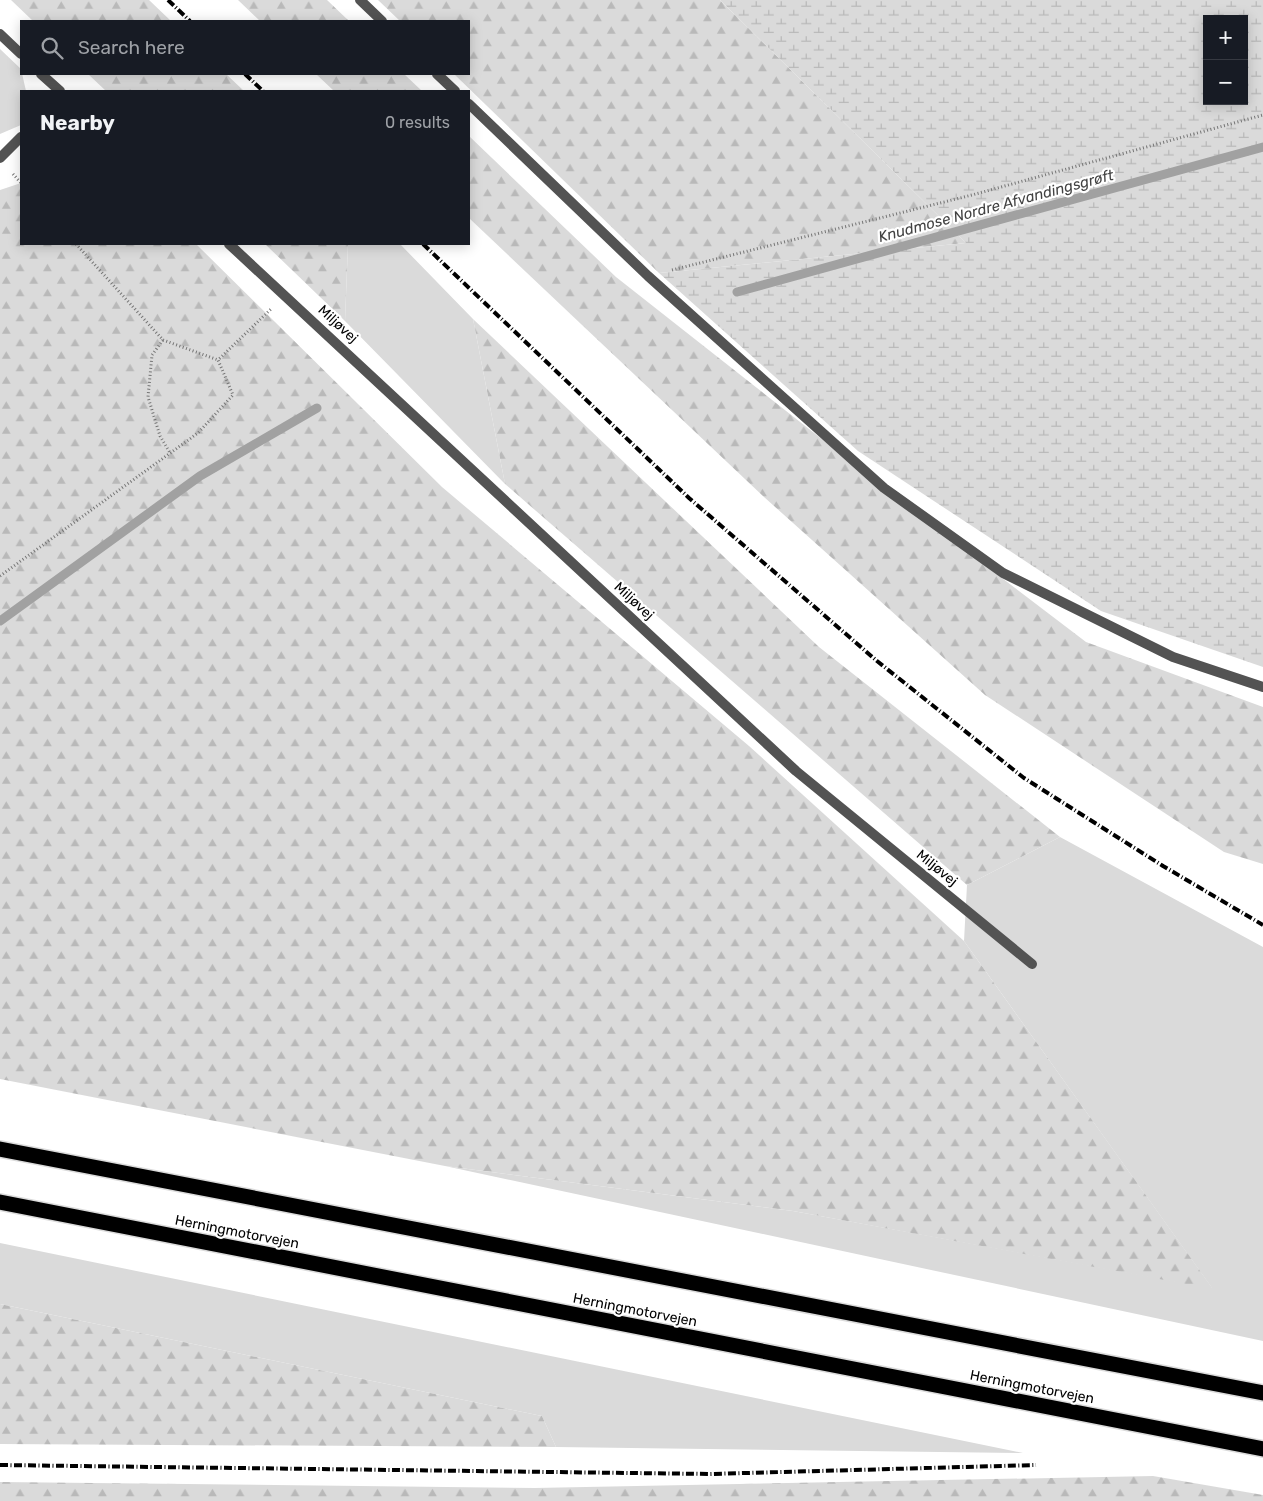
<!DOCTYPE html>
<meta charset="utf-8">
<style>
:root{--surface:#171b24;--page:#242831;--text:#f1f3f6;--muted:#9ea1a6;--line:#363941}
body{margin:0;font-family:Rubik,sans-serif;background:var(--page);color:var(--text)}
.controls{position:absolute;right:15px;top:15px;display:grid;overflow:hidden;border-radius:0px;box-shadow:0 2px 12px #0003}
.controls button{width:45px;height:45px;display:grid;place-items:center;padding:0;border:0;border-bottom:1px solid var(--line);background:var(--surface);color:var(--text);font:25px sans-serif}
.list{margin:0;padding:0;list-style:none}
h2{display:flex;justify-content:space-between;align-items:center;height:65px;margin:0;padding:0 20px;font-size:21px}
h2 small{font-size:16px;font-weight:400;color:var(--muted)}
.icon{flex:none;width:28px;height:28px;fill:none;stroke:currentColor;stroke-width:2;stroke-linecap:round;stroke-linejoin:round}
.map{position:relative;flex:none;width:1263px;height:1501px;overflow:hidden}
.search{position:absolute;background:var(--surface);box-shadow:0 2px 12px #0003;left:20px;top:20px;width:450px;height:55px;display:flex;align-items:center;gap:12px;box-sizing:border-box;padding:0 18px;border-radius:0px;color:var(--muted);font-size:19px}
.panel{position:absolute;background:var(--surface);box-shadow:0 2px 12px #0003;left:20px;top:90px;width:450px;height:155px;border-radius:0px}
.map>svg:first-child{display:block}
</style>
<div class="map">
<svg width="1263" height="1501" viewBox="0 0 1263 1501">
<defs>
<pattern id="forest-firs" width="22" height="20" patternUnits="userSpaceOnUse" patternTransform="scale(1.25)"><rect width="22" height="20" fill="#dadada"/><path d="M5 1l3.5 6h-7zM16 11l3.5 6h-7z" fill="#b9b9b9"/></pattern>
<pattern id="wetland-marsh" width="20" height="14" patternUnits="userSpaceOnUse" patternTransform="scale(1.25)"><rect width="20" height="14" fill="#dadada"/><path d="M1 5h8M5 5V1M11 12h8M15 12V8" fill="none" stroke="#b9b9b9"/></pattern>
</defs>
<rect width="100%" height="100%" fill="#fff"/>
<path fill="#dadada" d="M0,49L21,69L26,91H21V125L0,134Z
M348,244H400L473,319L505,484L345,321Z
M1060,837L1263,947V1341L445,1166L793,1211L1212,1288L964,941L967,885Z
M0,1243L1023,1453L556,1447L542,1416L0,1304Z"/>
<path fill="url(#forest-firs)" d="M11,0H149L171,21H33Z
M238,0H327L349,21H260Z
M378,0H720L966,243L659,273L454,74H469V21H400Z
M88,74H226L244,91H106Z
M316,74H404L422,91H334Z
M469,136L616,277L884,488L1086,642L1263,707V864L1224,852L985,695L764,497L469,218Z
M21,183V244H196L442,487L749,746L964,941L1213,1289L793,1211L445,1166L0,1079V190Z
M265,244H348L345,321Z
M473,319L819,647L1060,837L967,885L505,484Z
M0,1304L542,1416L556,1447L0,1444Z
M1153,1476L1263,1495V1501H0V1482L535,1488Z"/>
<path fill="url(#wetland-marsh)" fill-rule="evenodd" d="M720,0H1263V667L1101,611L858,451L659,273L966,243ZM1207,19H1244V101H1207Z"/>
<g fill="none" stroke-linecap="round" stroke-linejoin="round">
<path stroke="#a1a1a1" stroke-width="9" d="M737,292L1263,147
M0,621L200,476L317,408"/>
<defs>
<path id="motorway" d="M0,1149L1263,1393
M0,1202L1263,1449"/>
</defs>
<use href="#motorway" stroke="#dbdbdb" stroke-width="18"/>
<path stroke="#757575" stroke-width="3" stroke-dasharray="1 2.5" stroke-linecap="butt" d="M13,174L21,183
M76,244L163,340L218,360
M672,270L972,195L1263,115
M163,340L152,355L148,397L160,436L170,453
M0,576L198,433L233,395L218,360L271,309"/>
<path stroke="#535353" stroke-width="10" d="M0,158L21,137"/>
<path stroke="#535353" stroke-width="10" d="M0,34L21,54
M41,74L60,91
M229,244L796,771L1032,964"/>
<path stroke="#535353" stroke-width="10" d="M360,0L382,21
M437,74L455,91
M469,104L648,276L884,488L1003,573L1173,657L1263,687"/>
<use href="#motorway" stroke="#000" stroke-width="15"/>
<path stroke="#000" stroke-width="4" stroke-dasharray="8 2.5 1 2.5" stroke-linecap="butt" d="M168,0L190,21
M245,74L263,91
M423,244L689,498L877,661L1024,778L1163,866L1263,925
M0,1465L710,1474L1036,1465"/>
</g>
<g text-anchor="middle" dominant-baseline="central" stroke-width="4.5" stroke-linejoin="round" paint-order="stroke">
<g font-size="14" fill="#000" stroke="#fff">
<text transform="translate(338 324) rotate(43)">Miljøvej</text>
<text transform="translate(634 601) rotate(43)">Miljøvej</text>
<text transform="translate(937 868) rotate(39)">Miljøvej</text>
<text transform="translate(237 1232) rotate(11)">Herningmotorvejen</text>
<text transform="translate(635 1310) rotate(11)">Herningmotorvejen</text>
<text transform="translate(1032 1387) rotate(11)">Herningmotorvejen</text>
</g>
<g font-size="15" font-style="italic" fill="#424242" stroke="#fff">
<text transform="translate(996 206) rotate(-15)">Knudmose Nordre Afvandingsgrøft</text>
</g>
</g>
</svg>
<div class="controls">
<button>+</button>
<button>−</button>
</div>
<div class="search"><svg class="icon" aria-label="search" viewBox="0 0 24 24"><circle cx="10" cy="10" r="6"/><path d="M15 15l6 6"/></svg>Search here</div>
<section class="panel">
<h2>Nearby<small>0 results</small></h2>
<ul class="list">
</ul>
</section>
</div>
